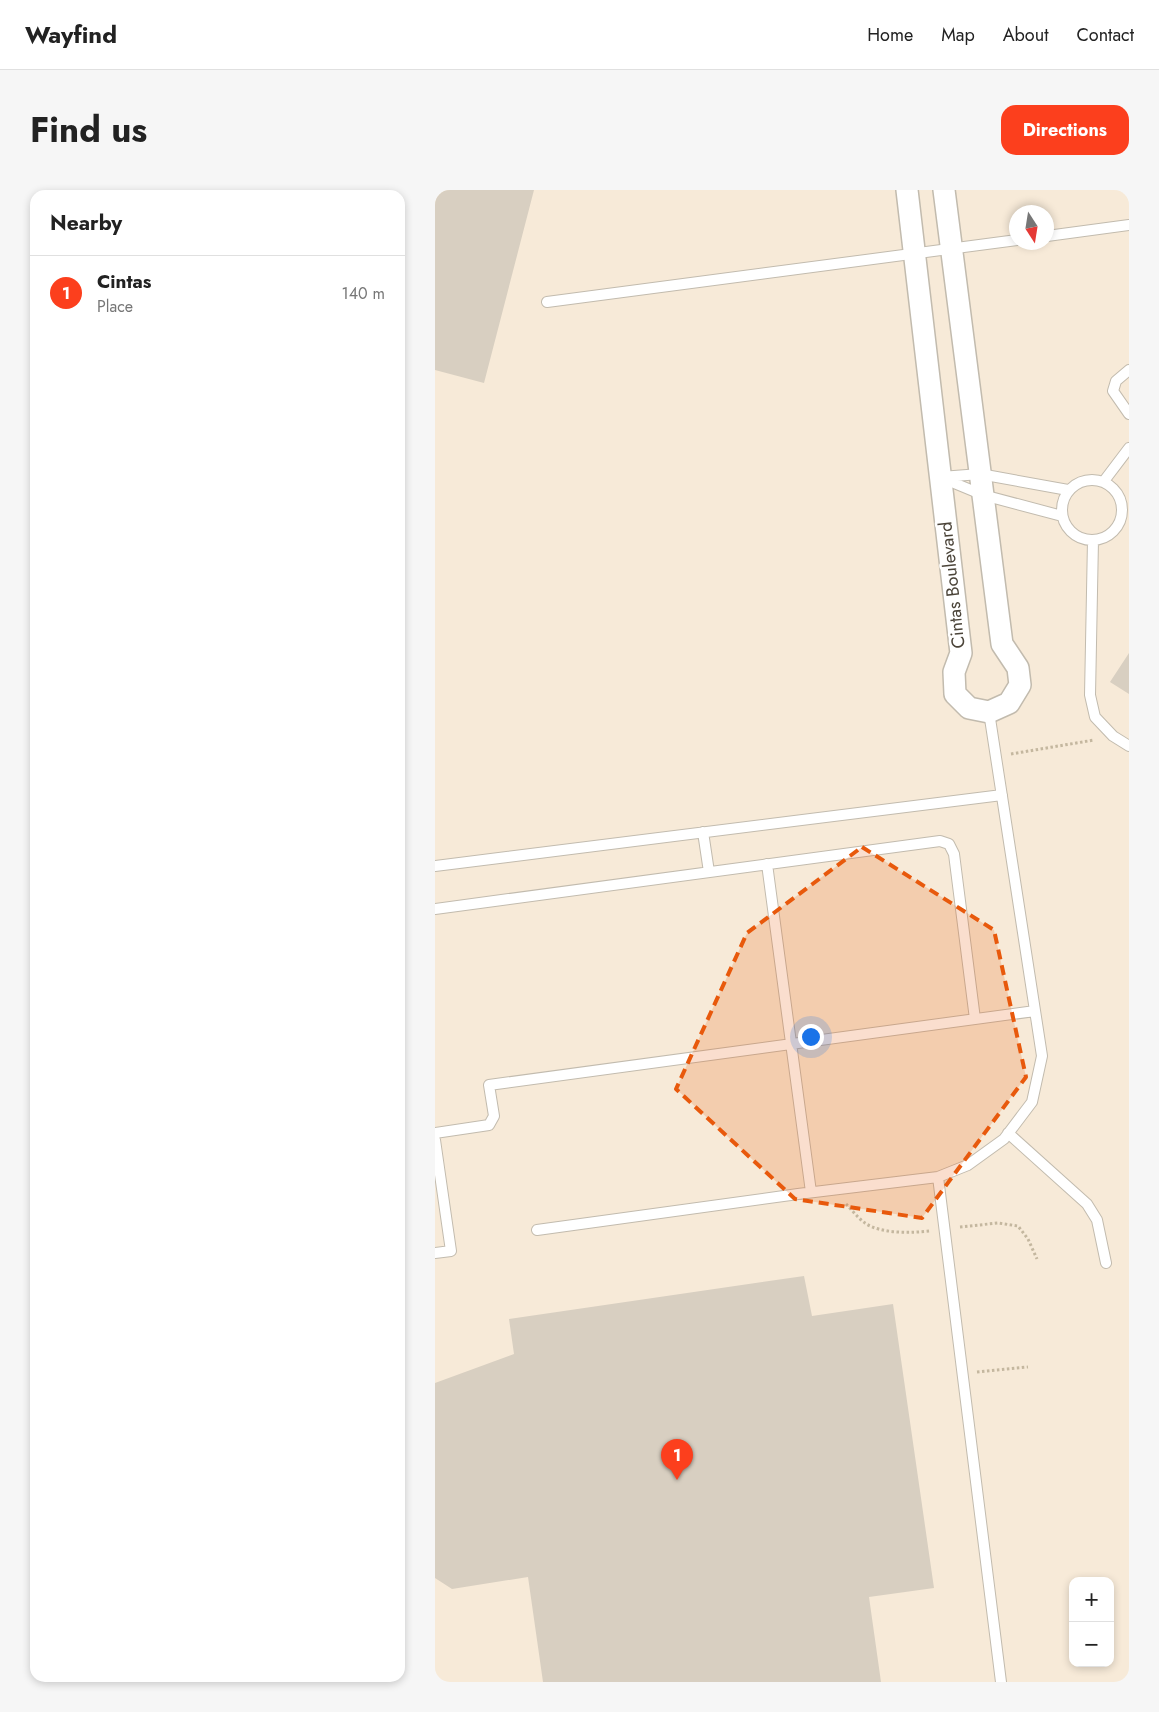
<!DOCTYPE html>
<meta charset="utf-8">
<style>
:root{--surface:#fff;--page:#f6f6f6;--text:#222;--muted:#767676;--line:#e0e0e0;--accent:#fc3f1d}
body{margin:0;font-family:Jost,sans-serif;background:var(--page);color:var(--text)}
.controls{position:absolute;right:15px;bottom:15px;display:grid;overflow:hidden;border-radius:10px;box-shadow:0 2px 8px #0003}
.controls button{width:45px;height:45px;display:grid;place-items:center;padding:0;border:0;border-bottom:1px solid var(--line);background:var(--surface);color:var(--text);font:25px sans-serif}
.compass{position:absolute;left:574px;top:15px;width:45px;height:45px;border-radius:50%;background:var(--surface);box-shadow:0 2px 8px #0003;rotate:168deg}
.you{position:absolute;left:375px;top:846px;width:18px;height:18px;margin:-12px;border:4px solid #fff;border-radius:50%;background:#1a73e8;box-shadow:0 0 0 8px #1a73e833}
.badge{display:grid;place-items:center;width:32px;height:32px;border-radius:50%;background:var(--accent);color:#fff;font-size:16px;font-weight:700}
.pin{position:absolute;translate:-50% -41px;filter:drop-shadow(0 1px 2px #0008)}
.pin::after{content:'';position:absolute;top:26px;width:18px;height:15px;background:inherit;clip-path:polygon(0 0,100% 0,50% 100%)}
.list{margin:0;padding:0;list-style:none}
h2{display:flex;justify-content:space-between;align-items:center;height:65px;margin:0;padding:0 20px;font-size:21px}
h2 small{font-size:16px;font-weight:400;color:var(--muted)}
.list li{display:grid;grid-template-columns:32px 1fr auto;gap:15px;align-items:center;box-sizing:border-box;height:75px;padding:0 20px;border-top:1px solid var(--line)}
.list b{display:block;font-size:19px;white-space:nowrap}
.list p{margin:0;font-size:16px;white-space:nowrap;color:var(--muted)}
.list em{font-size:16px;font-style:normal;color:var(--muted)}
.map{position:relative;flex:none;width:694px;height:1492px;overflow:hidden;border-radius:15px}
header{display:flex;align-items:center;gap:30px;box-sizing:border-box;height:70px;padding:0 25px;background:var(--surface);border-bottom:1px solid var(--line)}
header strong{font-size:24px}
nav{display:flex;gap:28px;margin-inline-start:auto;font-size:18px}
.intro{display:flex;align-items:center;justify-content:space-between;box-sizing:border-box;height:120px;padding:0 30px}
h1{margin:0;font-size:35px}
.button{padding:12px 22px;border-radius:15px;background:var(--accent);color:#fff;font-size:18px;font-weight:700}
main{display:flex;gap:30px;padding:0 30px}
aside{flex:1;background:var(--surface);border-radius:15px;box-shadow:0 2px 8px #0003}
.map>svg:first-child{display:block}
</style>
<header>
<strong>Wayfind</strong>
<nav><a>Home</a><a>Map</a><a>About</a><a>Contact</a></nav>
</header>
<div class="intro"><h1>Find us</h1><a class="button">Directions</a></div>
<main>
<aside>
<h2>Nearby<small></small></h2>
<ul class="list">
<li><span class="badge">1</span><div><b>Cintas</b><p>Place</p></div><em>140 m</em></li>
</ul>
</aside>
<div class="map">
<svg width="694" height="1492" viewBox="0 0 694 1492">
<rect width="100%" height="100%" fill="#f6f3ec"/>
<path fill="#f7ead8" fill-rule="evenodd" d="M0,0H694V1492H0ZM582,22H612V52H582ZM638,1391H675V1473H638Z"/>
<path fill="#d8cfc1" d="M0,0H99L49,193L0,180Z
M694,463V504L675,492Z
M369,1086L377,1126L458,1114L499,1398L434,1407L446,1492H108L93,1387L17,1399L0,1388V1193L79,1164L74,1129Z"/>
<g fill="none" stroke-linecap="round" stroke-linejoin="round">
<defs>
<path id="lane" d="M612,46L694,35
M112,112L582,50
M694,180L681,191L678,201L694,224
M506,287L545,284L633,300
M507,288L548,305L627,326
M627 320a30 30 0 1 1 60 0a30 30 0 1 1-60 0Z
M669,291L694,258
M658,350L655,505L660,527L678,546L694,556
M268,642L274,682
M332,674L376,1002
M0,676L567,605
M0,719L505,651L514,654L519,664L540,829
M0,943L54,935L59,926L54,895L600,821
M573,943L652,1014L662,1030L671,1073
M0,950L16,1061L0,1063
M503,987L566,1492
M102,1040L363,1004L503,987L533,975L569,949L597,912L607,866L554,522"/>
<path id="street" d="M472,0L526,463L519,482L520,504L534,518L554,522L574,513L585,495L583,478L567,454L509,0"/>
</defs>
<use href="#lane" stroke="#c2bbae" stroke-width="12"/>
<use href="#street" stroke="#c2bbae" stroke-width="24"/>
<path stroke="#c4b79f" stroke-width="3" stroke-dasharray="2.5 2.5" stroke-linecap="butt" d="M576,564L659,550
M411,1014C417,1020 423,1028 430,1033C445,1044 477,1043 495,1041
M525,1037L563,1033L583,1036L593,1049L602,1069
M542,1182L593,1177"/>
<use href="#lane" stroke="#fff" stroke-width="10"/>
<use href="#street" stroke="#fff" stroke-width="21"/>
</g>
<path fill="#e8590c" fill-opacity="0.2" stroke="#e8590c" stroke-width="4" stroke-dasharray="10 6" stroke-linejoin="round" d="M427,657L559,740L591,887L487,1028L360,1009L241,899L312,743Z"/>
<g text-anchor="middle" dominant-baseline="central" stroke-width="5" stroke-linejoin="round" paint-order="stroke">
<g font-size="18" fill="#4b4439" stroke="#fff">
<text transform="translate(517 395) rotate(-96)">Cintas Boulevard</text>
</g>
</g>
</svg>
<div class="controls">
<button>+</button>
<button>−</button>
</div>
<svg class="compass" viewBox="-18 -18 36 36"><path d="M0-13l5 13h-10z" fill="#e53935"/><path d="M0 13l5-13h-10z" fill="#767676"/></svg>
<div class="you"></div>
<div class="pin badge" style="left:242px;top:1290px">1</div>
</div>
</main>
